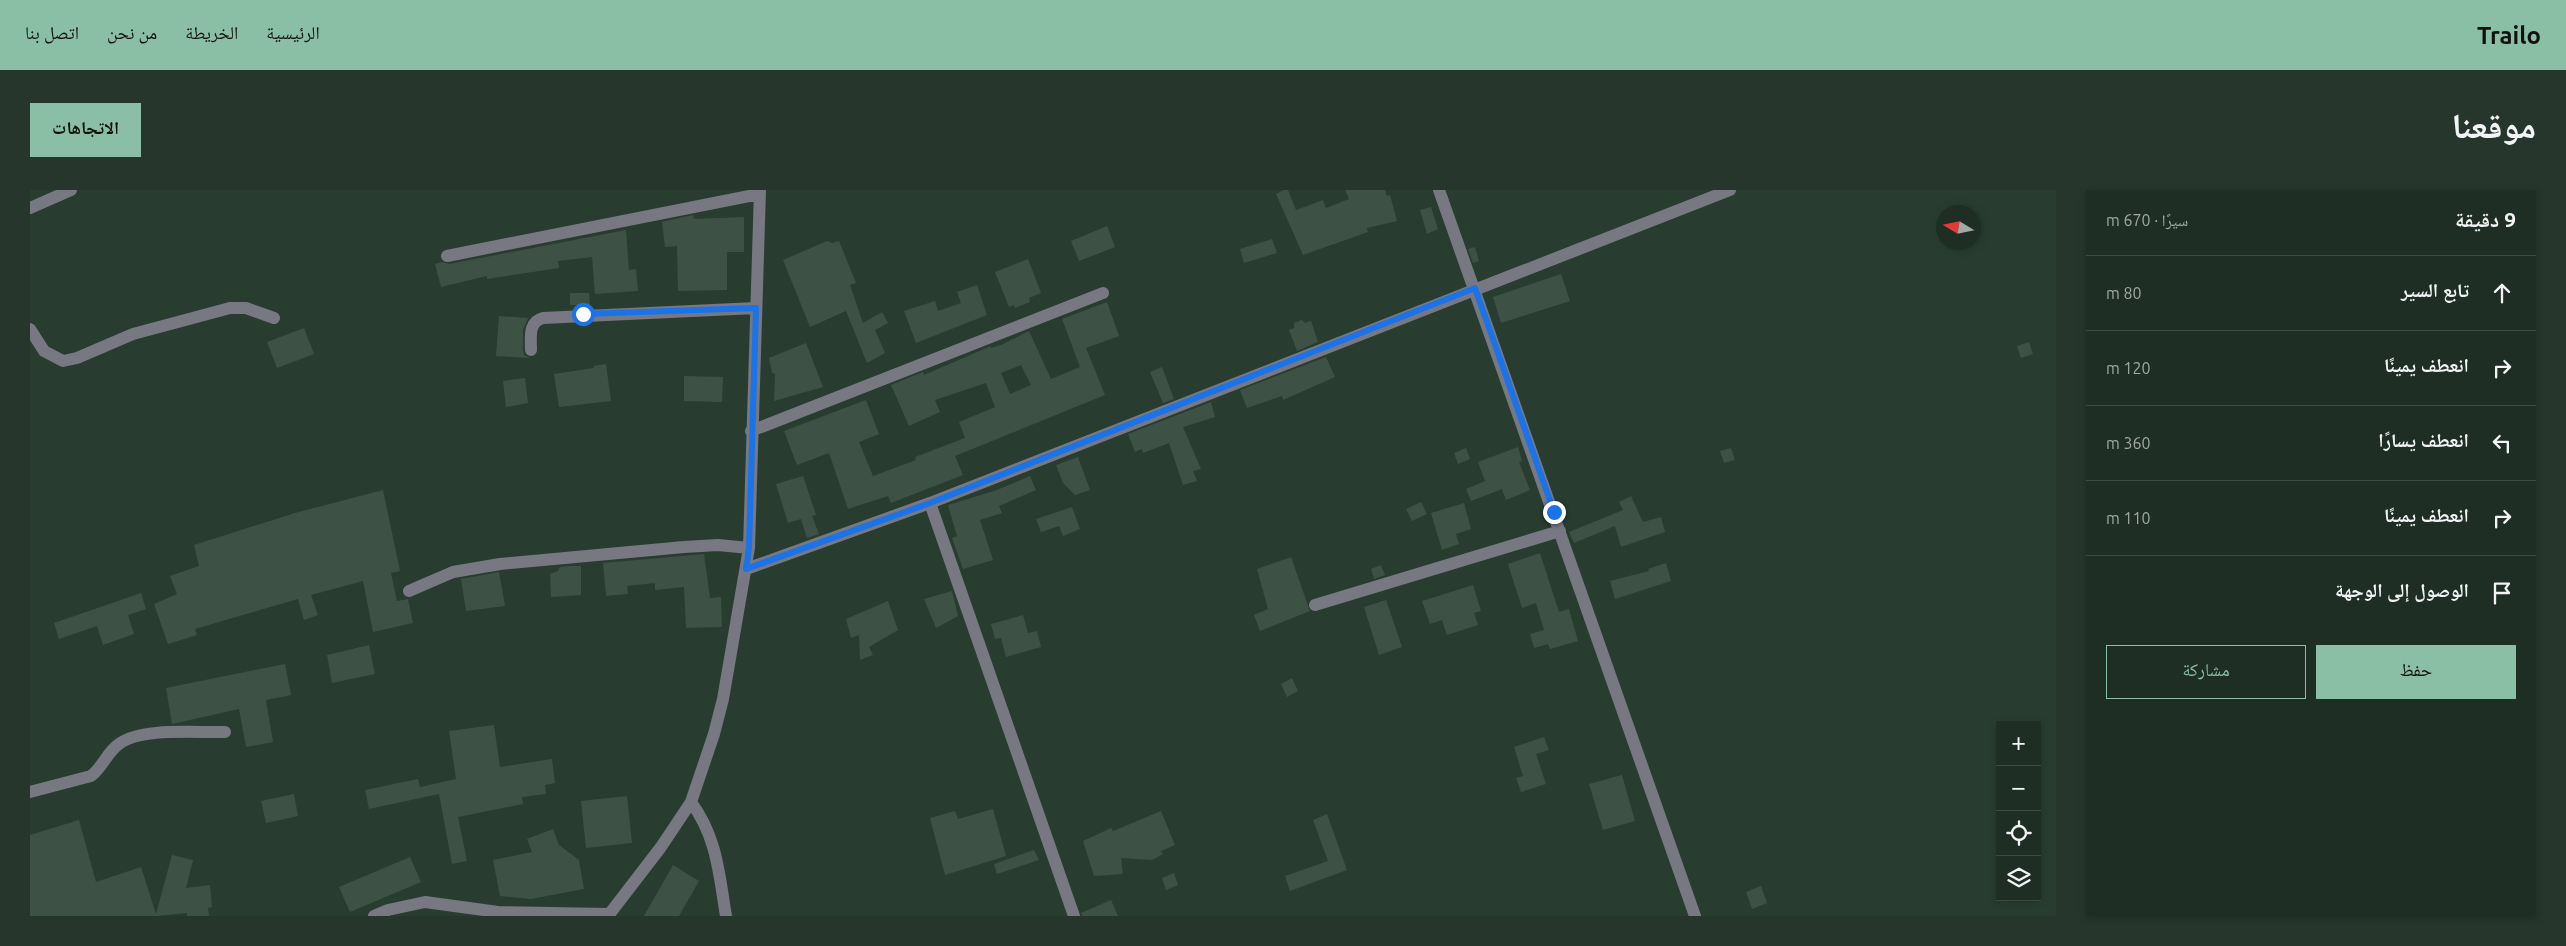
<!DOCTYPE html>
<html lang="ar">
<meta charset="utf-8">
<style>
:root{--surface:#1e2e24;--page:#26362c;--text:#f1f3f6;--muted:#a1a8a6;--line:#3c4a41;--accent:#8abfa5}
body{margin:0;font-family:Ubuntu,"Noto Naskh Arabic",sans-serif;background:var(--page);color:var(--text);direction:rtl}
.controls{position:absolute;right:15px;bottom:15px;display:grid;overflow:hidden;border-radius:0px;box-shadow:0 2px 8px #0003}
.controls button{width:45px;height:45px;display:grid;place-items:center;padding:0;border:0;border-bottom:1px solid var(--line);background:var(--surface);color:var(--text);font:25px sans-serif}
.compass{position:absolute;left:1906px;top:15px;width:45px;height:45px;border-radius:50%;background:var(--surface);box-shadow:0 2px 8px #0003;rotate:280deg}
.stop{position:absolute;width:15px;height:15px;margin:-11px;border:4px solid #1a73e8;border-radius:50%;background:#fff}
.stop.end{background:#1a73e8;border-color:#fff;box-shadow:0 1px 5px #0008}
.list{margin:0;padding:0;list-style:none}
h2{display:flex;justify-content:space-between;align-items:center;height:65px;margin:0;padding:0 20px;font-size:21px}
h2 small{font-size:16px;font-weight:400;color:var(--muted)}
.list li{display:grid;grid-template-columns:32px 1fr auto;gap:15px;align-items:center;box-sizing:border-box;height:75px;padding:0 20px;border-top:1px solid var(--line)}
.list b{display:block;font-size:19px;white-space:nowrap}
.list em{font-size:16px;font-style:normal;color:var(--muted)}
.actions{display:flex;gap:10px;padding:15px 20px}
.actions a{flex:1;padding:11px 0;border:1px solid var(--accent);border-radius:0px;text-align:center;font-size:18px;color:var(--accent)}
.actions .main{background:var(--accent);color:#111}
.icon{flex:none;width:28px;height:28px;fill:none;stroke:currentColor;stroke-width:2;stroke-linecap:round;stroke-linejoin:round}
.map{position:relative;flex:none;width:2026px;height:726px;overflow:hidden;direction:ltr;border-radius:0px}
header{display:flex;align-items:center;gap:30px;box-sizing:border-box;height:70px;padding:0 25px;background:var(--accent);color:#111}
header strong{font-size:24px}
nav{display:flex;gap:28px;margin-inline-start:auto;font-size:18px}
.intro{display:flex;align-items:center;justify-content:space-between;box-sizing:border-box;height:120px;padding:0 30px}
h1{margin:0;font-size:35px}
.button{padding:12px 22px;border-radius:0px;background:var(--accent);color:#111;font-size:18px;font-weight:700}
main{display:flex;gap:30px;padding:0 30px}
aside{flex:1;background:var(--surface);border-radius:0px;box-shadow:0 2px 8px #0003}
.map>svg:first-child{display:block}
</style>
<header>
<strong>Trailo</strong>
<nav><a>الرئيسية</a><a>الخريطة</a><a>من نحن</a><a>اتصل بنا</a></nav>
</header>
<div class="intro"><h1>موقعنا</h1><a class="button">الاتجاهات</a></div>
<main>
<aside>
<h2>9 دقيقة<small>سيرًا · 670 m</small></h2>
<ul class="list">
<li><svg class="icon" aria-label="ahead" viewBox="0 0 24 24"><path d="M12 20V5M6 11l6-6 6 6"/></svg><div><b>تابع السير</b></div><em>80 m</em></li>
<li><svg class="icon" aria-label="right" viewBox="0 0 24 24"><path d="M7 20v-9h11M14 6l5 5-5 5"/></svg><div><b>انعطف يمينًا</b></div><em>120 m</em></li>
<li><svg class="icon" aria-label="left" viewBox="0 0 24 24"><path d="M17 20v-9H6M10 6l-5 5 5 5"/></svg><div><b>انعطف يسارًا</b></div><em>360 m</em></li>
<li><svg class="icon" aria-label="right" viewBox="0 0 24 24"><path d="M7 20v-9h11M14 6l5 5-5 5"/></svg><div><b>انعطف يمينًا</b></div><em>110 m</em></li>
<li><svg class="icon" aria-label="arrive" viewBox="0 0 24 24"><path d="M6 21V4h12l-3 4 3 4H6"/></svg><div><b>الوصول إلى الوجهة</b></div></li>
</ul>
<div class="actions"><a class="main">حفظ</a><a>مشاركة</a></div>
</aside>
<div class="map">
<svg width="2026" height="726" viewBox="0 0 2026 726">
<rect width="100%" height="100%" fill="#283d30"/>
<path fill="#3d5245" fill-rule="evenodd" d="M1254,0H1258L1266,20L1293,10L1296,18L1319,9L1315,0H1355L1357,6L1360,5L1367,31L1337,38L1338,42L1273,65L1246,4Z
M1401,17L1408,39L1397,44L1390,20Z
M663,25L664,29L714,27V62H697V100L648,101L647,56L635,57L632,32Z
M1077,36L1085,57L1049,71L1041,51Z
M596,40L599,80L606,79L608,101L565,104L562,67L528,71L529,78L457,89V86L411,97L405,74L412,72L419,74Z
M1242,49L1247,63L1214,73L1210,59Z
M797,51L802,53L809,51L826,93L820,95L833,133L852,122L858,133L845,140L855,163L837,173L816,121L780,137L753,70Z
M1445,57L1449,71L1443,73L1438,59Z
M998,69L1011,103L999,108L1000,112L985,118L984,115L979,117L965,82Z
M1531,84L1540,111L1471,133L1463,107Z
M947,95L957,125L886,153L874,121L905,111L908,121L931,113L927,102Z
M540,103H559L560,115H540Z
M1077,112L1089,146L1056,158L1075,205L925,266L933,285L861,313L858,306L818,319L799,263L767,275L754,241L836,210L849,244L829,252L843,286L886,270L885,267L935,248L929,232L965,217L956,193L905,210L910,222L879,236L861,195L893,182L894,185L961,156V158L971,155L999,141L1021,189L1050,177L1032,129ZM991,175L1001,195L980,204L971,183Z
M469,126L498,128L493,140V160L494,165L500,168L466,166Z
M1272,130L1275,133L1281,131L1288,152L1267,161L1259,140L1264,138V133Z
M274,138L284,164L247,178L237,152Z
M1999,152L2003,164L1991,168L1987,156Z
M776,153L793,197L744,211L745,184L742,183L739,168Z
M1296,167L1305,187L1253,210L1252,206L1217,218L1210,200Z
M576,174L581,211L529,217L524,184L564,178L563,176Z
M1132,177L1144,209L1133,213L1120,182Z
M654,186L693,187L692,212L654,211Z
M495,188L498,213L476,217L473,191Z
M1181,212L1185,227L1153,237L1171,279L1163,281L1167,291L1153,295L1139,253L1113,263L1112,259L1105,262L1098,244Z
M1488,257L1492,271L1489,272L1500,300L1476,310L1472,299L1441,311L1436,299L1455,291L1448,272Z
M1436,258L1440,269L1428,274L1424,263Z
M1701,258L1705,270L1694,273L1690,261Z
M1048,267L1060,300L1045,305L1033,293L1026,275Z
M773,286L786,325L782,326L789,344L777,348L771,329L758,333L746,294Z
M1000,286L1006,300L969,316L972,323L950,330L963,370L933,379L922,348L927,346L918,315L967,300Z
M353,300L370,381L361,383L367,411L378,409L383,433L343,442L333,391L281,405L288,425L274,430L268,409L165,439L167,445L138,454L124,414L147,404L140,386L169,376L164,355L265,323Z
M1601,306L1613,332L1631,327L1635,342L1591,357L1585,336L1544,353L1539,342L1593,320L1589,312Z
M1391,312L1397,324L1382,331L1376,319Z
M1434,313L1441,339L1426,344L1429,354L1412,360L1401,323Z
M1042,317L1050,339L1033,346L1029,336L1011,342L1006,329Z
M1510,363L1529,422L1539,419L1548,451L1520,459L1518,454L1504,458L1500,444L1514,440L1506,413L1492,418L1478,374Z
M674,364L680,408L691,407L692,437L656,438L654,397L625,400V393L597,396L598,404L576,406L573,373Z
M1261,367L1280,421L1230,441L1224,425L1238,419L1227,379Z
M1636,373L1641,391L1585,409L1580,391L1619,381L1618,379Z
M1351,375L1355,385L1344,389L1341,379Z
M540,376H551V405L521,407L520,384L528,381L530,377Z
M469,382L475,416L436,421L431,389Z
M1443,395L1451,421L1444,423L1448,435L1417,445L1412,430L1400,434L1392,411Z
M922,401L928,426L906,438L894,409Z
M111,403L116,419L98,425L104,444L73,455L67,436L29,449L24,433Z
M1356,410L1372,457L1349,465L1334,417Z
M858,411L868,440L839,457L843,465L830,470L829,445L821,448L816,429Z
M993,425L998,443L1007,441L1011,457L976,467L971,448L965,449L961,434Z
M339,455L345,484L302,493L297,465Z
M255,474L261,505L236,510L243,552L216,557L209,519L142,534L136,498Z
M1262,488L1268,501L1257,507L1251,494Z
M464,535L470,577L522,569L525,593L515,595L516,604L492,607L493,614L428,627L437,671L422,674L409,604L339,619L335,600L388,589L390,597L426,589L419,541Z
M1514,547L1519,560L1506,564L1516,594L1491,602L1486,588L1493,586L1484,557Z
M1592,585L1605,631L1573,640L1559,594Z
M264,604L268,626L236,633L231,611Z
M597,606L602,653L556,658L551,611Z
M963,619L976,666L915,685L900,628L925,621L928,629Z
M1131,621L1145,655L1131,661L1133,664L1122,670L1091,668L1093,684L1064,686L1053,651L1081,638L1083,641Z
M1297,624L1317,680L1260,701L1255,686L1298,671L1283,630Z
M49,630L66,692L111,677L126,724L142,665L163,670L156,698L180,695L182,717L178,718L179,726H157V723L127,726H0V645Z
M523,639L529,655L549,670L554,699L501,709L470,706L463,670L502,662L497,649Z
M1004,660L1009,670L967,684L964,674Z
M380,667L391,692L320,722L309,697Z
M643,675L669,691L649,726H614Z
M1144,683L1148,695L1136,700L1132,688Z
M1731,696L1737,713L1722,719L1716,702Z
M1081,710L1088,726H1052L1051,723Z"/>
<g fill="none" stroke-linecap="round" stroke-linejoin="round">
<path stroke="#777882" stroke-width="12" d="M1409,0L1665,726
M0,18L41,0
M417,66L729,4
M0,139L14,161L33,171L47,168L103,144L200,118H216L244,128
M501,160C501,147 498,132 513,128L726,118
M721,241L1073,103
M900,313L1044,726
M716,379L900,313L1700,0
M379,401L423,382L470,374L654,357L688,355L719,358
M1285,415L1530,341
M0,602L61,586C73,577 77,562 89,554C111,537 167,543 195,542
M661,612C687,647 689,684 696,726
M344,726L358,720L395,712L468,722L579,724
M578,726L631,657L661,612L684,544L693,509L719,358L730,0"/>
</g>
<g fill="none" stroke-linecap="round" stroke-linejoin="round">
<path stroke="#1a73e8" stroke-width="6" d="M553,124L726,118L719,358L716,379L900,313L1445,98L1524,322"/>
</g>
</svg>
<div class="controls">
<button>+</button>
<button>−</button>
<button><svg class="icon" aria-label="locate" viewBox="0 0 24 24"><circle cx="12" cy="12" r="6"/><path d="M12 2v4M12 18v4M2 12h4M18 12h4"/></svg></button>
<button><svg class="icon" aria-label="layers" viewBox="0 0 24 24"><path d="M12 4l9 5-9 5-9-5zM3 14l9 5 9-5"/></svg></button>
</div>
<svg class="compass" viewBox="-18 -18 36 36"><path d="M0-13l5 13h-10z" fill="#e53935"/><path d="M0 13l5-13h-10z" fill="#a1a8a6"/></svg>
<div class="stop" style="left:553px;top:124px"></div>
<div class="stop end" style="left:1524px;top:322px"></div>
</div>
</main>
